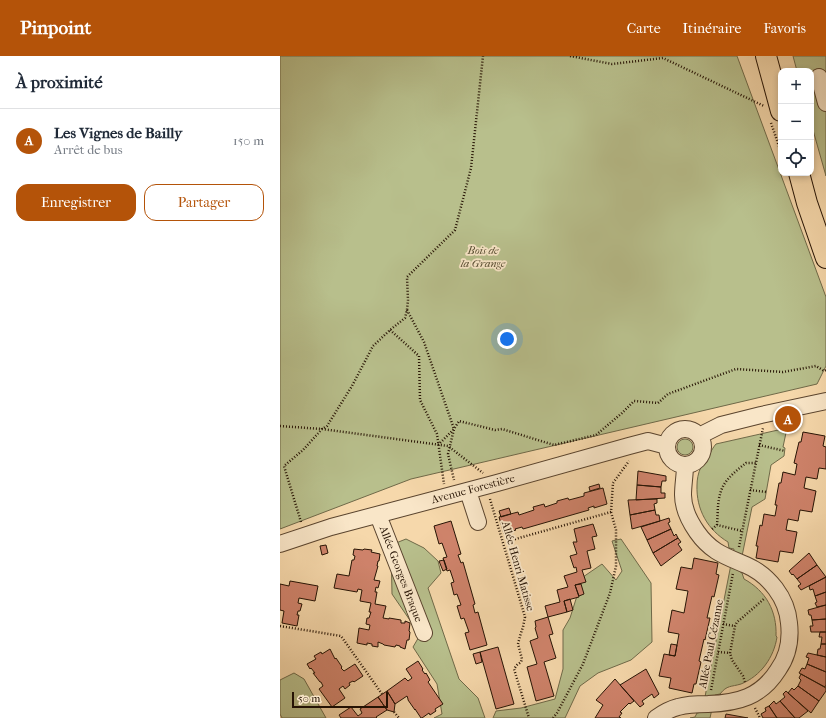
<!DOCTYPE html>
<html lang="fr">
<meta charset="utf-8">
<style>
:root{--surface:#fff;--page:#f6f6f7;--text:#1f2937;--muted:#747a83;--line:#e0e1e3;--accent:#b45309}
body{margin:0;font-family:"IM FELL French Canon",serif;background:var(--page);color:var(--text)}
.controls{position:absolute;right:12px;top:12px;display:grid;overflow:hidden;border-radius:8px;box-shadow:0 2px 6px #0003}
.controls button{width:36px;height:36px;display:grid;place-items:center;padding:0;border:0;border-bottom:1px solid var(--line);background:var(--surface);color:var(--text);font:20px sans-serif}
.scale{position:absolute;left:12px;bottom:10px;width:96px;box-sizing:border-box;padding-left:4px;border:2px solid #261304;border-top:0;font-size:11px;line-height:14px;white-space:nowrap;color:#261304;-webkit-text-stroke:3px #f9e6c8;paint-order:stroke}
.you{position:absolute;left:227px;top:283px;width:14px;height:14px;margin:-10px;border:3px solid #fff;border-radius:50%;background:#1a73e8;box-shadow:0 0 0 6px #1a73e833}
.badge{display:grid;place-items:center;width:26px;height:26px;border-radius:50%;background:var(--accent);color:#fff;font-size:13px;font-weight:700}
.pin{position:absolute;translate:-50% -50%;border:2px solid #fff;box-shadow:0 1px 4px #0006}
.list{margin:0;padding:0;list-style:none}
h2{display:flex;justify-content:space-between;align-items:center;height:52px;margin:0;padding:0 16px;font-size:17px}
h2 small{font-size:13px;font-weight:400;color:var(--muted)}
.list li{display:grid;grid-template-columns:26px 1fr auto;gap:12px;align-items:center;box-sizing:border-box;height:64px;padding:0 16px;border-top:1px solid var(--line)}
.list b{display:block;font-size:15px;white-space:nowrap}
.list p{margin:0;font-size:13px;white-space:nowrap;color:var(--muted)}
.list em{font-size:13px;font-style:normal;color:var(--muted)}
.actions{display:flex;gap:8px;padding:12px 16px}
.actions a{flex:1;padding:9px 0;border:1px solid var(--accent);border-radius:12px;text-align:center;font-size:14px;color:var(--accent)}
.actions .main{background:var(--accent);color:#fff}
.icon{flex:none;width:22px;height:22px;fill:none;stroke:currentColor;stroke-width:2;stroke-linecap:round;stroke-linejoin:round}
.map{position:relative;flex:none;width:546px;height:662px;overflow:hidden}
header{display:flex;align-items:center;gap:24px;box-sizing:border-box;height:56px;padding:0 20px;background:var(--accent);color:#fff}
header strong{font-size:19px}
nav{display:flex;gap:22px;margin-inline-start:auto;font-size:14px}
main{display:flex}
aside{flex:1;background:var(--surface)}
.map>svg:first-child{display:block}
</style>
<header>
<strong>Pinpoint</strong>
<nav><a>Carte</a><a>Itinéraire</a><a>Favoris</a></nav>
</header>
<main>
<aside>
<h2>À proximité<small></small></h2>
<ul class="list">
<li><span class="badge">A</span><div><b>Les Vignes de Bailly</b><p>Arrêt de bus</p></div><em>150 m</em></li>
</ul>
<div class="actions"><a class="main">Enregistrer</a><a>Partager</a></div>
</aside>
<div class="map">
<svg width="546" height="662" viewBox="0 0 546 662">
<rect width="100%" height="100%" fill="#f6d8ab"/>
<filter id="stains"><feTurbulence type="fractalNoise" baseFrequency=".005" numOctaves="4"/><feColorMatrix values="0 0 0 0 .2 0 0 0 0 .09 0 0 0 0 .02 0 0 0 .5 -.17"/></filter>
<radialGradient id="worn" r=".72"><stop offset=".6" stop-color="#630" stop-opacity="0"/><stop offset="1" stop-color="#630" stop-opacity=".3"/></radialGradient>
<path fill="#b8bf8c" stroke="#6f6948" d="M0,0H457L546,241V310L537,328L131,423L0,473Z
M513,0H546V120L531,67V15H517Z
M507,372L503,391L505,392L504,400L491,409L485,443L472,451L459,515L462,517L464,523C486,535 497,555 496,580L497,581C494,601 481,620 461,628C451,631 447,629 440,638L435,639L430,662H410L415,661L417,657L422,656L454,493L449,492L448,486C428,474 416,454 417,429C417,424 418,417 421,411C422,408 425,407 427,404C430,398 431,394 436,388Z
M397 391a8 8 0 1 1 16 0a8 8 0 1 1-16 0Z
M126,483L144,492L158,505L161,517L148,532L179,623L198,642L205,662H154L162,658L157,628L133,591L140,579L112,538L111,489Z
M341,483L371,527L372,586L351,604L318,617L300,630L285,662H213L216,655L241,652L275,643L283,613V574L290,562L303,521L322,508L336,524L342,515L332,485Z
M14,617L24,623L46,662H2L0,658V624Z"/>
<path fill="#cf836b" stroke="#261304" d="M523,376L545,380L543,390L546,391V413L539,412L537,423L526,421L524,432L536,435L532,456L520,454L518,465L508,463L506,474L517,476L513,497L500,495L498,506L476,502L478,490H476L480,469L482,470L484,458L495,460L497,449H495L499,427H501L503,416L515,419L517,408L514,407L519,386H521Z
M358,415L386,420V425H382L381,431L357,429Z
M319,428L320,432L310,435L309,431Z
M357,429L381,431V437H385V442L356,444Z
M323,432L327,448L314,452V450L308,452L309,454L243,473L242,471L235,473L236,474L224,478L219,461L238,456L239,459L254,454L253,451L264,448L265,451L277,447V445L288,442L289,444L304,440V437Z
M377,443V447L374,448L375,454L350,459L348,444Z
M229,452L231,458L221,461L219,455Z
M375,454L376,459H379L380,465L352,473L350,459Z
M389,462L390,466L388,467L391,473L367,484L361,471Z
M171,465L181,498L178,499L181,507L183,506L195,548L193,549L195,557L198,556L207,589L190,594L185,577L189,576L184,562L181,563L177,550L181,549L177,538L174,539L171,527L174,526L170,514L167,515L163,502L167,501L162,487L159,488L154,470Z
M313,468L317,480L312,481L315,493L307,495L311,512L302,514L306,526L295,529L299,541L284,545L287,556L268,561L265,550L280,546L277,534L288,531L284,520L297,516L296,511L294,512L290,500L297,498L293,486H297L294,473Z
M391,473L394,480L396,478L398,482L373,497L367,484Z
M398,482L401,486L398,488L402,494L381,510L373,497Z
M46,489L48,497L42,499L40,490Z
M74,493L83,494L84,493L92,494L91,496L100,498L99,505H98L97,510H98L94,524L100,525L98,532L96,531L95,536H97L95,548L106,550L103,562L109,563V562L121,564V567H125V565L130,567L129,575L130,576L129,584H127L125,593L120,591V590L116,589L115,591L104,589L103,588L98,586V591L92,590V588L87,587V589L77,587L79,572L89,574L90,569L86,568L87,562H89L91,556H89L91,547L80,545L82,534L78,533L77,536L54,532L57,518L69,520L72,504H74L75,500L73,499Z
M529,497L537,509L517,523L513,518L512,519L509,515Z
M414,502L438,507L436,518L439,519L434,541L432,540L427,562H430L425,584L424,583L419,605L421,606L416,628H414L412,637L389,632L391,622L379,620L384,598L395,600L399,578L388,576L392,554L404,557L408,535L396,533L401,511L412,513Z
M164,504L167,513L163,515L159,505Z
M537,509L546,521L521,534L518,530L521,528L517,523Z
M546,521V536L535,540L533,533L530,534L529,530Z
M10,525L38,530L35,545L19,542L18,547L22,548L20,555H18L17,559H19L17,570L2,567L4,555L0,554V528L9,530Z
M301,528L304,538L299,540L295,529Z
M546,536V549L537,551L535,547L537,546L535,540Z
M290,543L293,554L287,556L284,545Z
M546,549V563L532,564L531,559H529L528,554Z
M268,561L273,578L269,579L276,602L264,606L274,640L256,645L247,611L257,608L250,585L258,582L255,572L256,571L255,565Z
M546,563V576H531L530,570H533L532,564Z
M540,576H546V588H541L542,581H539Z
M391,588L397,589L395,600L389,599Z
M541,588H546V601L537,599L538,593H540Z
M218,591L234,648L216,653L200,596Z
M50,593L55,603L56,602L62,611L61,612L64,615L75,608L83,620L74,626L73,625L69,627L70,629L65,633L63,630L59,633L65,642L52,651L39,633L43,630L41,626H40L33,617H35L31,612L30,613L27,608L36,603L34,600L41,596L42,598Z
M200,596L202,606L196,608L193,598Z
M528,597L546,601V616L527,608L529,602L526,601Z
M138,605L143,613L142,614L145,618L146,617L150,624L148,626L163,648L155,653L156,655L150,659L149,657L142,662H141L135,653V654L128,644V643L127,640L115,648L107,635L125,622L128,625L132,622L126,613Z
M527,608L546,616V629L545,631L519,617L522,612L525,613Z
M366,613L379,638L374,642L372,638L362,645L364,648L360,651L340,629Z
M521,618L546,632V635L539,645L518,630L521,624L519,622Z
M335,623L354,645L350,648L349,647L340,656L342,657L339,661L341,662H315L323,649L316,644Z
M518,630L539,645L531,657L508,637L512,632L514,634Z
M107,635L115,648L114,656L107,654L98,641Z
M506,635L528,655L519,662H515L500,645L505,641L503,638Z
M98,641L107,654L96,661L97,662H61L59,659L71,651L78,660L82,657L80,653Z
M494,645L496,648L500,645L515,662H497L489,650Z
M489,650L497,662H483L481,658L486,655L485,652Z
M446,658L468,662H445Z"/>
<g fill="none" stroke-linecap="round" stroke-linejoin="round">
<defs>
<path id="minor" d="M539,21L546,47
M387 391a18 18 0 1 1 36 0a18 18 0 1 1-36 0Z
M419,380L441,369L481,359L546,345
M188,435L198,466
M98,459L144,577
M0,488L51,471L217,427L349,390L368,385L387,390
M376,662C383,657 390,653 398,651C408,648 418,648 428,648C458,647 481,641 498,614C508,600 511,584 509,567C507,542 489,519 466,509C445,500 431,496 417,476C410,466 403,452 403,439C403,429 405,419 405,409"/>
<path id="major" d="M486,0L501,55
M519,117L527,147L546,202"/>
</defs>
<use href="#minor" stroke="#5a442e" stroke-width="18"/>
<use href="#major" stroke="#261304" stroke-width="22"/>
<path stroke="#261304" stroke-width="2.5" stroke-dasharray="1 2" stroke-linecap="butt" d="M290,0L332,8L383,2L484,50
M491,67L501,96
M127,254L144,286L174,373L168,398L174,424
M110,274L139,300L140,344L157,378L164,428
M0,370L42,373L168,390L203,417
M158,389L174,373L179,365L215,374L222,373L274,389L316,379L342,357L354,345L378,347L388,338L456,313L503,316L536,310L544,315L546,314
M479,389L505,395
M470,434L486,436
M210,443L245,561L243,571L240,580L238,588L242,603L241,606L237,609L234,613L249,662
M21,466L4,410L23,394L42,373L47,370L72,330L93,290L110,274L125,262L127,254L128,244L127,221L175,174L191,112L203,0
M437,469C438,458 437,446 441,435C445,423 457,414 466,407H476
M432,473L437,469L462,475
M232,484L331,456L333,427L349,405
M459,491L483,372
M443,568L455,570
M0,570L61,580L102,638
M438,596L450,597
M465,626L463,620L452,604L450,597L455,570L457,566L462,562L485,542
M431,634L453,517
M475,652L480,662
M114,656L119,662
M273,662L277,657L303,608L330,537L336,510V474L331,456"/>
<use href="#minor" stroke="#f9e6c8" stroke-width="16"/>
<use href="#major" stroke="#f6d8ab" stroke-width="20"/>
</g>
<g text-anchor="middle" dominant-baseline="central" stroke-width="3.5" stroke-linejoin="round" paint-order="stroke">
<g font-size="11" font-style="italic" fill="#594f34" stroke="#f9e6c8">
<text x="203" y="194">Bois de<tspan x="203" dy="13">la Grange</tspan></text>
</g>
<g font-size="11" fill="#261304" stroke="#f9e6c8">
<text transform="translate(193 433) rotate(-15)">Avenue Forestière</text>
<text transform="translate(238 510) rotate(74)">Allée Henri Matisse</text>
<text transform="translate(121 518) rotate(69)">Allée Georges Braque</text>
<text transform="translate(431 588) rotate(-79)">Allée Paul Cézanne</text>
</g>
</g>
<rect width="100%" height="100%" filter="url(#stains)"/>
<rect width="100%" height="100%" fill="url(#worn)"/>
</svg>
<div class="controls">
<button>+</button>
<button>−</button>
<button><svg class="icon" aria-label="locate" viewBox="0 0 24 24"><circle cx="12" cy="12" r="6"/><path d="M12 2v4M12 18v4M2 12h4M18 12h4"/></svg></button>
</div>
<div class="scale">50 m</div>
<div class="you"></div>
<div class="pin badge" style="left:508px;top:363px">A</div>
</div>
</main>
